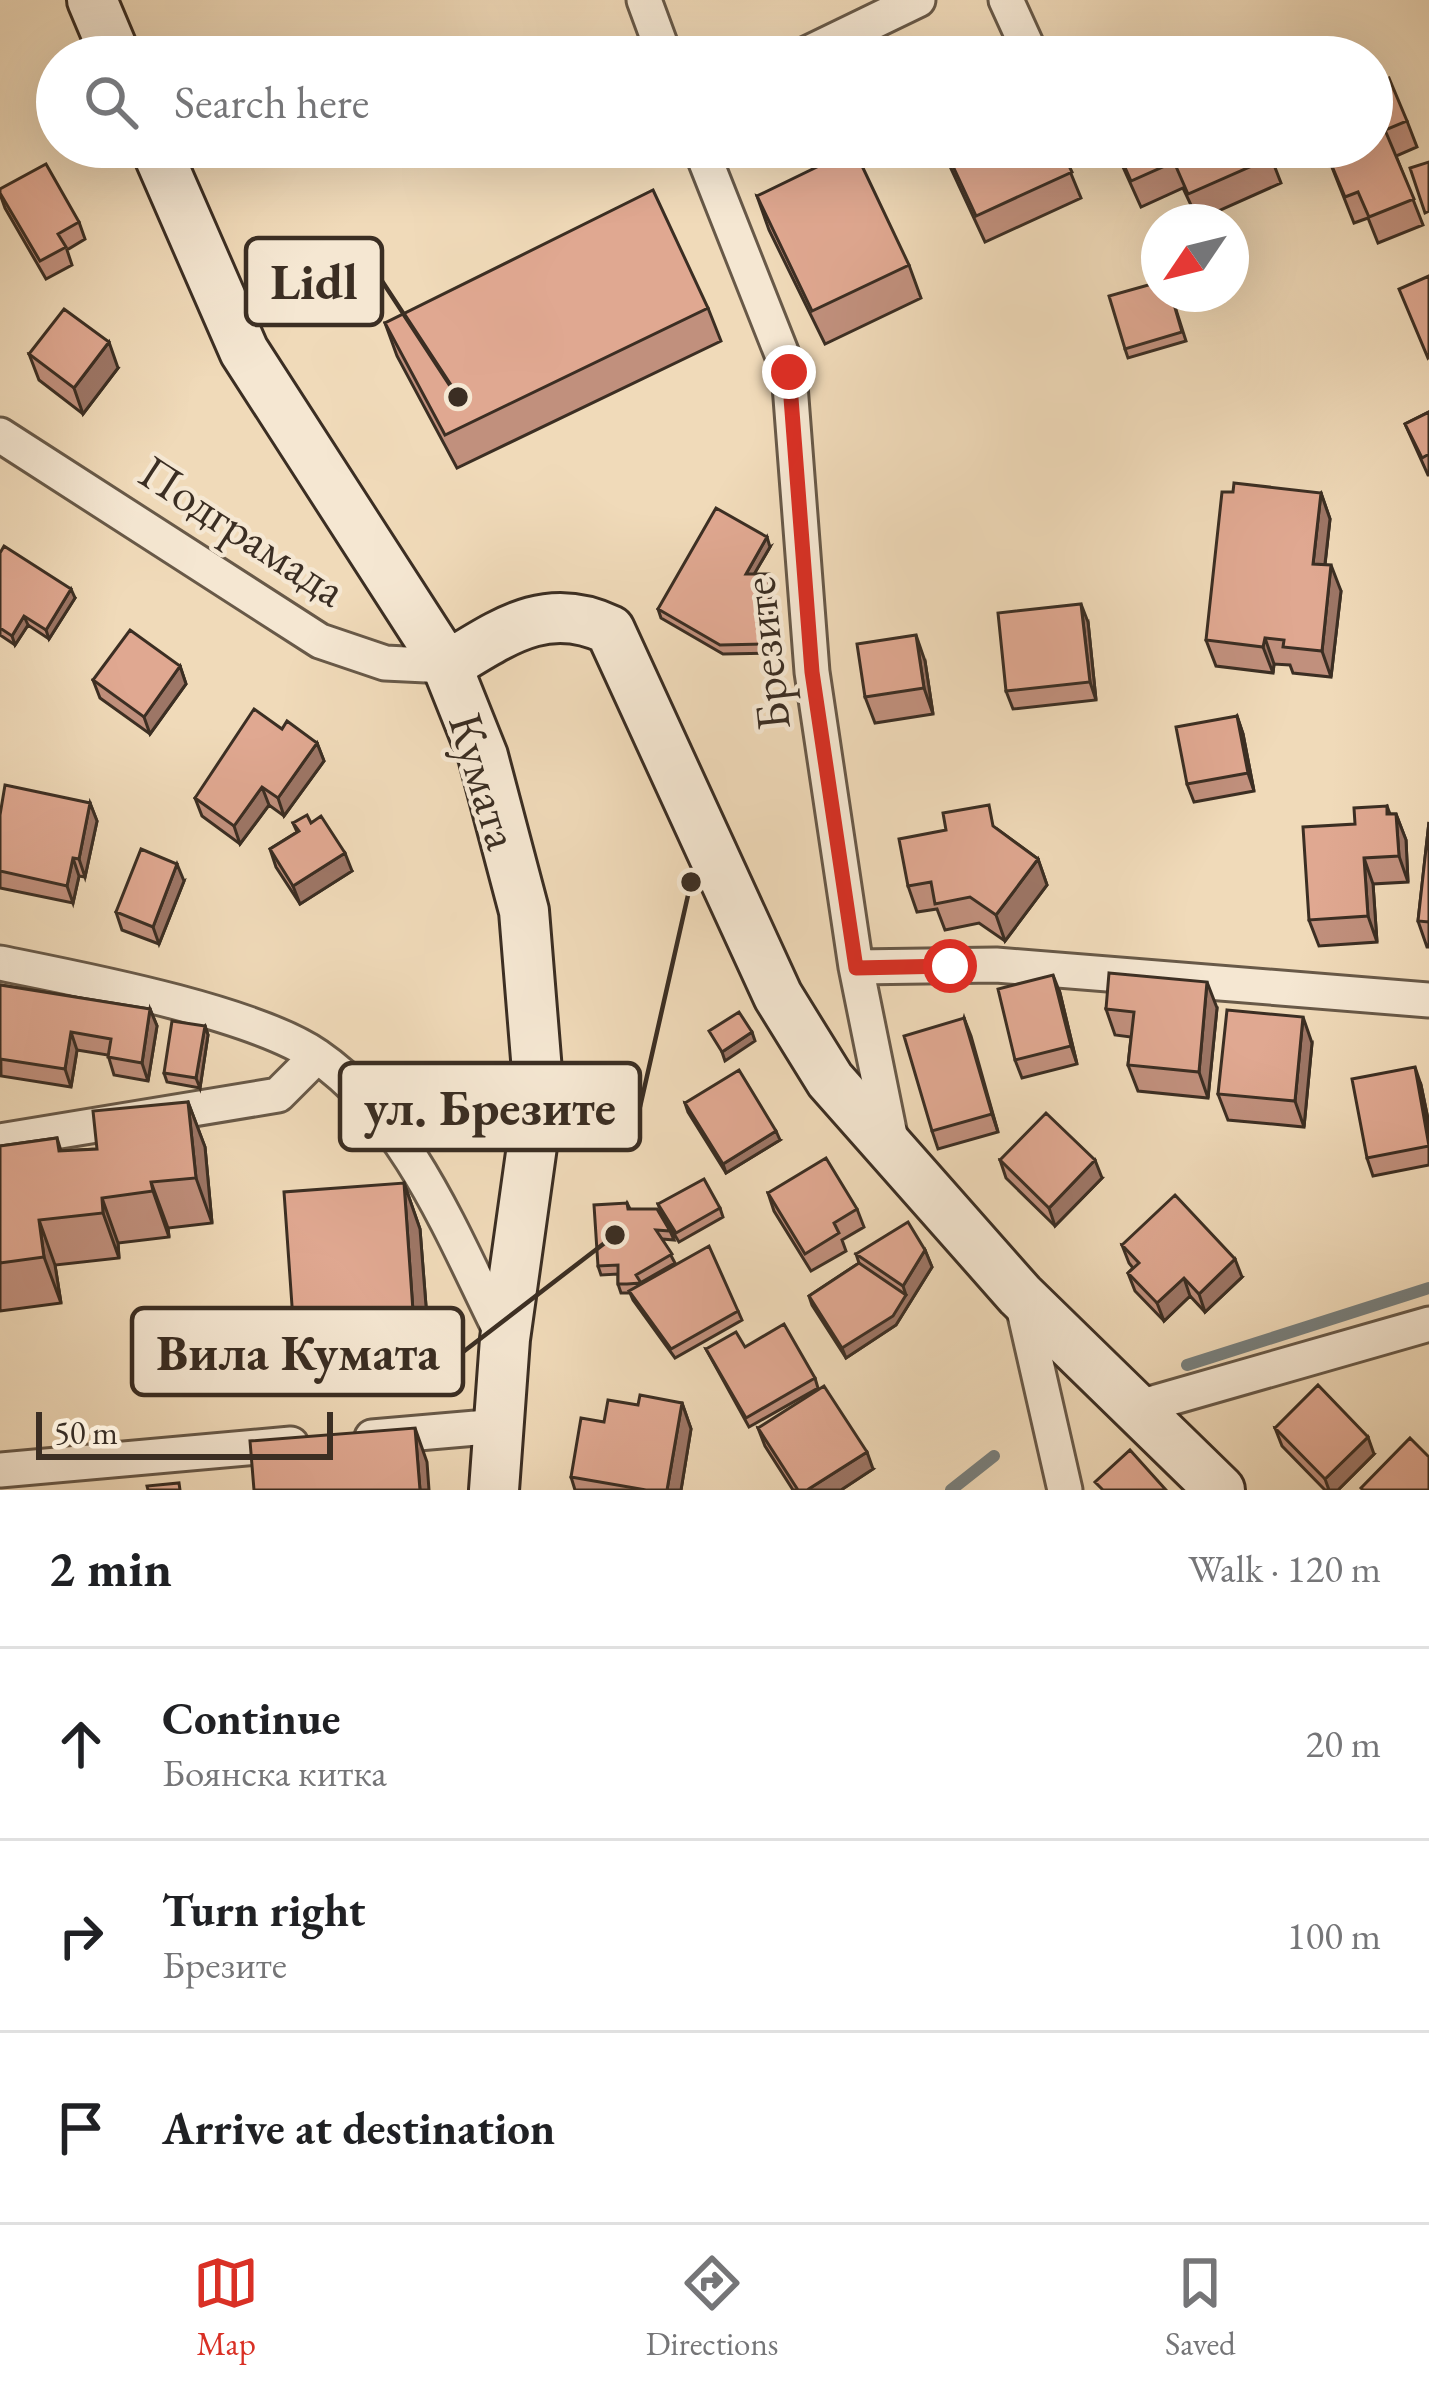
<!DOCTYPE html>
<meta charset="utf-8">
<style>
:root{--surface:#fff;--page:#f6f6f6;--text:#202124;--muted:#757577;--line:#e0e0e0;--accent:#d93025}
body{margin:0;font-family:"EB Garamond",serif;background:var(--page);color:var(--text)}
.compass{position:absolute;left:1141px;top:204px;width:108px;height:108px;border-radius:50%;background:var(--surface);box-shadow:0 12px 48px #0002;rotate:235deg}
.scale{position:absolute;left:36px;bottom:30px;width:297px;box-sizing:border-box;padding-left:12px;border:6px solid #3b2e23;border-top:0;font-size:33px;line-height:42px;white-space:nowrap;color:#3b2e23;-webkit-text-stroke:9px #f5e7d2;paint-order:stroke}
.stop{position:absolute;width:36px;height:36px;margin:-27px;border:9px solid #d93025;border-radius:50%;background:#fff}
.stop.end{background:#d93025;border-color:#fff;box-shadow:0 3px 12px #0008}
.list{margin:0;padding:0;list-style:none}
h2{display:flex;justify-content:space-between;align-items:center;height:156px;margin:0;padding:0 48px;font-size:51px}
h2 small{font-size:39px;font-weight:400;color:var(--muted)}
.list li{display:grid;grid-template-columns:78px 1fr auto;gap:36px;align-items:center;box-sizing:border-box;height:192px;padding:0 48px;border-top:3px solid var(--line)}
.list b{display:block;font-size:45px;white-space:nowrap}
.list p{margin:0;font-size:39px;white-space:nowrap;color:var(--muted)}
.list em{font-size:39px;font-style:normal;color:var(--muted)}
.icon{flex:none;width:66px;height:66px;fill:none;stroke:currentColor;stroke-width:2;stroke-linecap:round;stroke-linejoin:round}
.map{position:relative;flex:none;width:1429px;height:1490px;overflow:hidden}
.search{position:absolute;background:var(--surface);box-shadow:0 12px 48px #0002;left:36px;right:36px;top:36px;height:132px;display:flex;align-items:center;gap:30px;box-sizing:border-box;padding:0 42px;border-radius:66px;color:var(--muted);font-size:45px}
.sheet{height:732px;background:var(--surface)}
nav{display:flex;justify-content:space-around;align-items:center;box-sizing:border-box;height:168px;border-top:3px solid var(--line);background:var(--surface);font-size:33px;color:var(--muted)}
nav a{display:grid;justify-items:center;gap:6px}
nav .on{color:var(--accent)}
.map>svg:first-child{display:block}
</style>
<div class="map">
<svg width="1429" height="1490" viewBox="0 0 1429 1490">
<rect width="100%" height="100%" fill="#f0dab9"/>
<filter id="stains"><feTurbulence type="fractalNoise" baseFrequency=".00167" numOctaves="4"/><feColorMatrix values="0 0 0 0 .2 0 0 0 0 .09 0 0 0 0 .02 0 0 0 .5 -.17"/></filter>
<radialGradient id="worn" r=".72"><stop offset=".6" stop-color="#630" stop-opacity="0"/><stop offset="1" stop-color="#630" stop-opacity=".3"/></radialGradient>
<g fill="none" stroke-linecap="round" stroke-linejoin="round">
<path stroke="#78807e" stroke-width="12" d="M1187,1365L1429,1288
M951,1490L994,1456"/>
<defs>
<path id="minor" d="M644,0L665,57
M1006,0L1032,57
M800,57L918,0
M700,147L789,372L812,672L856,967L891,1140
M0,435L320,641L385,663L447,666
M0,963C79,979 254,1012 317,1056C410,1120 455,1241 504,1338
M856,967L996,965L1429,1000
M0,1141L278,1095L317,1056
M1021,1297L1065,1490
M1139,1407L1429,1324
M372,1437L499,1426
M0,1470L291,1444"/>
<path id="secondary" d="M92,0L116,57
M155,147L244,351L447,666L483,756L524,911L539,1096L505,1339L494,1490
M447,666C502,633 546,599 610,630L778,996L830,1080L1020,1295L1220,1490"/>
</defs>
<use href="#minor" stroke="#685948" stroke-width="39"/>
<use href="#secondary" stroke="#3b2e23" stroke-width="54"/>
<use href="#minor" stroke="#f5e7d2" stroke-width="33"/>
<use href="#secondary" stroke="#f5e7d2" stroke-width="48"/>
</g>
<path fill="#c1907d" stroke="#3b2e23" stroke-width="3" d="M1372,85L1407,121L1417,147L1396,156L1423,225L1378,243L1368,218L1354,223L1324,147H1372Z
M941,147H1060L1081,198L985,242Z
M1114,147H1267L1281,183L1198,220L1183,188L1141,207Z
M0,194L79,222L85,239L67,250L72,265L46,279L5,208Z
M757,196L909,265L921,298L825,344L769,230Z
M1171,294L1186,341L1128,358L1125,349Z
M708,308L721,341L457,468L397,356L385,323Z
M29,354L118,368L83,414L39,380Z
M1429,412V475H1428L1405,424Z
M1321,493L1330,519L1325,565L1341,591L1331,677L1293,673L1290,665L1274,664L1273,673L1216,666L1206,640Z
M770,547L754,574L772,583L773,653L723,654L661,618L658,609Z
M0,553L75,598L49,639L28,625L15,645L0,635Z
M1088,622L1096,700L1013,709L1006,691Z
M925,661L933,714L875,723L865,697Z
M180,666L186,684L150,734L100,698L93,680Z
M1237,716L1243,734L1254,791L1194,802L1187,784Z
M282,729L317,743L324,761L284,816L269,805L240,844L202,816L195,798Z
M90,803L97,821L85,877L79,876L73,903L0,888V815Z
M1387,806L1390,814H1396L1406,840L1408,882L1373,884L1377,942L1319,946L1309,920L1355,824Z
M1429,822V947H1427L1418,921Z
M293,823H311L352,871L300,904L276,867L270,849L297,832Z
M997,829L1038,859L1047,885L1005,941L979,923L945,930L937,909L917,912L908,886Z
M184,881L159,944L122,930L116,912Z
M0,985L150,1009L157,1026L148,1081L114,1075L108,1055L77,1050L71,1087L1,1076Z
M1060,993L1077,1064L1022,1078L1015,1060Z
M1217,1008L1208,1098L1138,1091L1128,1065L1131,1037L1115,1035L1106,1009Z
M964,1018L998,1132L938,1149L932,1131Z
M205,1026L208,1035L200,1088L167,1082L164,1073Z
M1312,1043L1304,1127L1228,1120L1218,1094Z
M1421,1085L1429,1124V1165L1373,1176L1367,1158Z
M188,1102L205,1147L212,1223L168,1228L169,1237L118,1243L119,1258L55,1265L61,1303L0,1311V1146L57,1138L61,1151L97,1149Z
M685,1103L780,1140L726,1173L688,1112Z
M1000,1160L1102,1178L1055,1226L1006,1178Z
M404,1183L420,1229L430,1357L309,1365L293,1320Z
M768,1193L857,1209L864,1227L842,1240L846,1251L811,1271L774,1211Z
M627,1203L630,1209L670,1231L674,1240L662,1239L675,1263L640,1283L738,1311L742,1320L675,1358L633,1300L630,1293H621L618,1284V1274L601,1275L598,1266Z
M658,1204L720,1208L723,1217L679,1242L662,1214Z
M1122,1245L1242,1277L1205,1312L1190,1296L1164,1321L1135,1291L1128,1273L1133,1268L1129,1263Z
M925,1250L932,1267L896,1325L846,1358L812,1305L809,1296L859,1263L856,1254Z
M706,1349L815,1378L818,1388L749,1427Z
M682,1403L691,1429L681,1490H575L571,1477L604,1422L638,1405Z
M758,1428L873,1469L841,1490H793L765,1446Z
M1275,1428L1374,1454L1338,1490H1325L1282,1446Z"/>
<path fill="#9d7666" stroke="#3b2e23" stroke-width="3" d="M109,342L118,368L83,414L74,388Z
M1321,493L1330,519L1322,590L1313,564Z
M767,537L770,547L749,583L746,574Z
M1331,565L1341,591L1331,677L1322,651Z
M769,574L772,583L773,653L770,644Z
M71,589L75,598L49,639L46,630Z
M1081,604L1088,622L1096,700L1090,682Z
M24,616L28,625L15,645L12,636Z
M916,635L925,661L933,714L924,688Z
M1265,638L1274,664L1273,673L1263,647Z
M180,666L186,684L150,734L144,717Z
M1237,716L1243,734L1254,791L1248,773Z
M317,743L324,761L284,816L278,798Z
M262,787L269,805L240,844L234,826Z
M90,803L97,821L85,877L79,859Z
M1396,814L1406,840L1408,882L1399,856Z
M345,853L352,871L300,904L293,886Z
M73,858L79,876L73,903L67,886Z
M1364,858L1373,884L1377,942L1368,916Z
M1038,859L1047,885L1005,941L996,915Z
M177,864L184,881L159,944L153,927Z
M1053,975L1060,993L1077,1064L1071,1046Z
M1207,982L1217,1008L1208,1098L1199,1072Z
M150,1009L157,1026L148,1081L142,1063Z
M1303,1017L1312,1043L1304,1127L1295,1101Z
M964,1018L971,1036L998,1132L992,1114Z
M205,1026L208,1035L200,1088L196,1078Z
M71,1032L77,1050L71,1087L65,1069Z
M752,1032L755,1041L725,1061L722,1052Z
M1415,1067L1421,1085L1429,1124V1139Z
M188,1102L205,1147L212,1223L196,1178Z
M776,1131L780,1140L726,1173L723,1164Z
M1095,1160L1102,1178L1055,1226L1049,1208Z
M151,1182L168,1228L169,1237L153,1191Z
M404,1183L420,1229L430,1357L413,1311Z
M102,1198L118,1243L119,1258L103,1213Z
M39,1220L55,1265L61,1303L44,1257Z
M925,1250L932,1267L896,1325L846,1358L842,1348L906,1295L903,1286Z
M1235,1259L1242,1277L1205,1312L1199,1294Z
M1184,1278L1190,1296L1164,1321L1157,1303Z
M682,1403L691,1429L681,1490H667Z
M415,1428L427,1462L429,1490H420Z
M1368,1437L1374,1454L1338,1490H1329L1325,1479Z
M867,1452L873,1469L841,1490H807Z"/>
<path fill="#e0a891" stroke="#3b2e23" stroke-width="3" d="M1221,43L1227,57H1191Z
M1389,78L1407,121L1385,130L1414,199L1369,217L1358,192L1345,197L1324,147H1372V85Z
M944,147H1060L1072,172L976,216Z
M1116,147H1267L1272,157L1188,194L1174,162L1131,181Z
M854,149L909,265L812,311L757,196Z
M1429,162V211L1425,213L1410,168Z
M46,164L79,222L58,234L66,247L40,261L0,193V189Z
M653,190L708,308L445,435L385,323Z
M1429,276V357L1428,358L1399,289Z
M1159,282V294H1171L1182,332L1125,349L1109,296Z
M64,309L109,342L74,388L29,354Z
M1429,412V454L1422,458L1405,424Z
M1234,483L1321,493L1313,564L1331,565L1322,651L1283,647L1284,640L1265,638L1263,647L1206,640L1222,492H1233Z
M716,508L767,537L746,574H769L770,644L720,645L658,609Z
M4,546L71,589L46,630L24,616L12,636L0,628V553Z
M1081,604L1090,682L1006,691L998,613Z
M130,630L180,666L144,717L93,680Z
M916,635L924,688L865,697L857,644Z
M254,709L282,729L287,721L317,743L278,798L262,787L234,826L195,798Z
M1237,716L1248,773L1187,784L1176,727Z
M5,785L90,803L79,859L73,858L67,886L0,871V815Z
M989,805L993,826L1038,859L996,915L970,897L935,904L931,882L908,886L899,839L946,830L943,813Z
M1387,806V814H1396L1399,856L1364,858L1368,916L1309,920L1303,827L1355,824L1354,808Z
M307,815L311,823L321,816L345,853L293,886L270,849L299,831L293,823Z
M1429,822V922L1418,921Z
M141,849L177,864L153,927L116,912Z
M1109,973L1207,982L1199,1072L1128,1065L1134,1012L1106,1009Z
M1053,975L1071,1046L1015,1060L998,989Z
M0,985L150,1009L142,1063L108,1057L111,1039L71,1032L65,1069L0,1059Z
M1227,1010L1303,1017L1295,1101L1218,1094Z
M739,1012L752,1032L722,1052L709,1031Z
M964,1018L992,1114L932,1131L904,1036Z
M172,1021L205,1026L196,1078L164,1073Z
M1415,1067L1429,1146L1367,1158L1352,1079Z
M739,1070L776,1131L723,1164L685,1103Z
M188,1102L196,1178L151,1182L153,1191L102,1198L103,1213L39,1220L44,1257L0,1263V1146L57,1138L59,1151L97,1149L93,1111Z
M1046,1113L1095,1160L1049,1208L1000,1160Z
M826,1158L857,1209L834,1223L839,1233L805,1254L768,1193Z
M704,1179L720,1208L676,1233L658,1204Z
M404,1183L413,1311L293,1320L284,1192Z
M1175,1195L1235,1259L1199,1294L1184,1278L1157,1303L1128,1273L1139,1263L1122,1245Z
M627,1203L628,1209H657L670,1231L656,1230L672,1254L636,1275L641,1283L627,1284H618V1265L598,1266L594,1205Z
M908,1222L925,1250L903,1286L856,1254Z
M709,1246L738,1311L671,1349L629,1291Z
M859,1263L906,1295L893,1316L842,1348L809,1296Z
M784,1324L815,1378L746,1418L706,1349L736,1332L745,1347Z
M1318,1385L1368,1437L1325,1479L1275,1428Z
M824,1386L867,1452L807,1490H798L758,1428Z
M640,1395L682,1403L667,1490H646L571,1477L581,1418L604,1422L608,1400L638,1405Z
M415,1428L420,1490H254L250,1441Z
M1410,1438L1429,1457V1490H1363L1361,1488Z
M1130,1450L1166,1490H1103L1095,1482Z
M179,1483L180,1490H148L147,1486Z"/>
<g fill="none" stroke-linecap="round" stroke-linejoin="round">
<path stroke="#d93025" stroke-width="15" d="M789,372L812,672L856,968L950,966"/>
</g>
<g text-anchor="middle" dominant-baseline="central" stroke-width="9" stroke-linejoin="round" paint-order="stroke">
<g font-size="48" fill="#3b2e23" stroke="#f5e7d2">
<text transform="translate(243 530) rotate(33)">Подграмада</text>
<text transform="translate(765 654) rotate(-96)">Брезите</text>
<text transform="translate(485 781) rotate(73)">Кумата</text>
</g>
</g>
<path fill="none" stroke="#3b2e23" stroke-width="4.5" d="M458 397L382 281M691 882L640 1107M615 1235L463 1352"/>
<g fill="#3b2e23" stroke="#f5e7d2" stroke-width="4.5">
<circle cx="458" cy="397" r="12"/>
<circle cx="691" cy="882" r="12"/>
<circle cx="615" cy="1235" r="12"/>
</g>
<g fill="#f5e7d2" stroke="#3b2e23" stroke-width="4.5">
<rect x="246" y="238" width="136" height="87" rx="12"/>
<rect x="340" y="1063" width="300" height="87" rx="12"/>
<rect x="132" y="1308" width="331" height="87" rx="12"/>
</g>
<g font-size="51" text-anchor="middle" font-weight="bold" fill="#3b2e23">
<text x="314" y="299">Lidl</text>
<text x="490" y="1125">ул. Брезите</text>
<text x="298" y="1370">Вила Кумата</text>
</g>
<rect width="100%" height="100%" filter="url(#stains)"/>
<rect width="100%" height="100%" fill="url(#worn)"/>
</svg>
<svg class="compass" viewBox="-18 -18 36 36"><path d="M0-13l5 13h-10z" fill="#e53935"/><path d="M0 13l5-13h-10z" fill="#757577"/></svg>
<div class="scale">50 m</div>
<div class="stop" style="left:950px;top:966px"></div>
<div class="stop end" style="left:789px;top:372px"></div>
<div class="search"><svg class="icon" aria-label="search" viewBox="0 0 24 24"><circle cx="10" cy="10" r="6"/><path d="M15 15l6 6"/></svg>Search here</div>
</div>
<section class="sheet">
<h2>2 min<small>Walk · 120 m</small></h2>
<ul class="list">
<li><svg class="icon" aria-label="ahead" viewBox="0 0 24 24"><path d="M12 20V5M6 11l6-6 6 6"/></svg><div><b>Continue</b><p>Боянска китка</p></div><em>20 m</em></li>
<li><svg class="icon" aria-label="right" viewBox="0 0 24 24"><path d="M7 20v-9h11M14 6l5 5-5 5"/></svg><div><b>Turn right</b><p>Брезите</p></div><em>100 m</em></li>
<li><svg class="icon" aria-label="arrive" viewBox="0 0 24 24"><path d="M6 21V4h12l-3 4 3 4H6"/></svg><div><b>Arrive at destination</b></div></li>
</ul>
</section>
<nav>
<a class="on"><svg class="icon" aria-label="map" viewBox="0 0 24 24"><path d="M3 6l6-2 6 2 6-2v14l-6 2-6-2-6 2zM9 4v14M15 6v14"/></svg>Map</a>
<a><svg class="icon" aria-label="directions" viewBox="0 0 24 24"><path d="M12 3l9 9-9 9-9-9zM9 14v-3h6M13 9l2 2-2 2"/></svg>Directions</a>
<a><svg class="icon" aria-label="saved" viewBox="0 0 24 24"><path d="M7 4h10v16l-5-4-5 4z"/></svg>Saved</a>
</nav>
